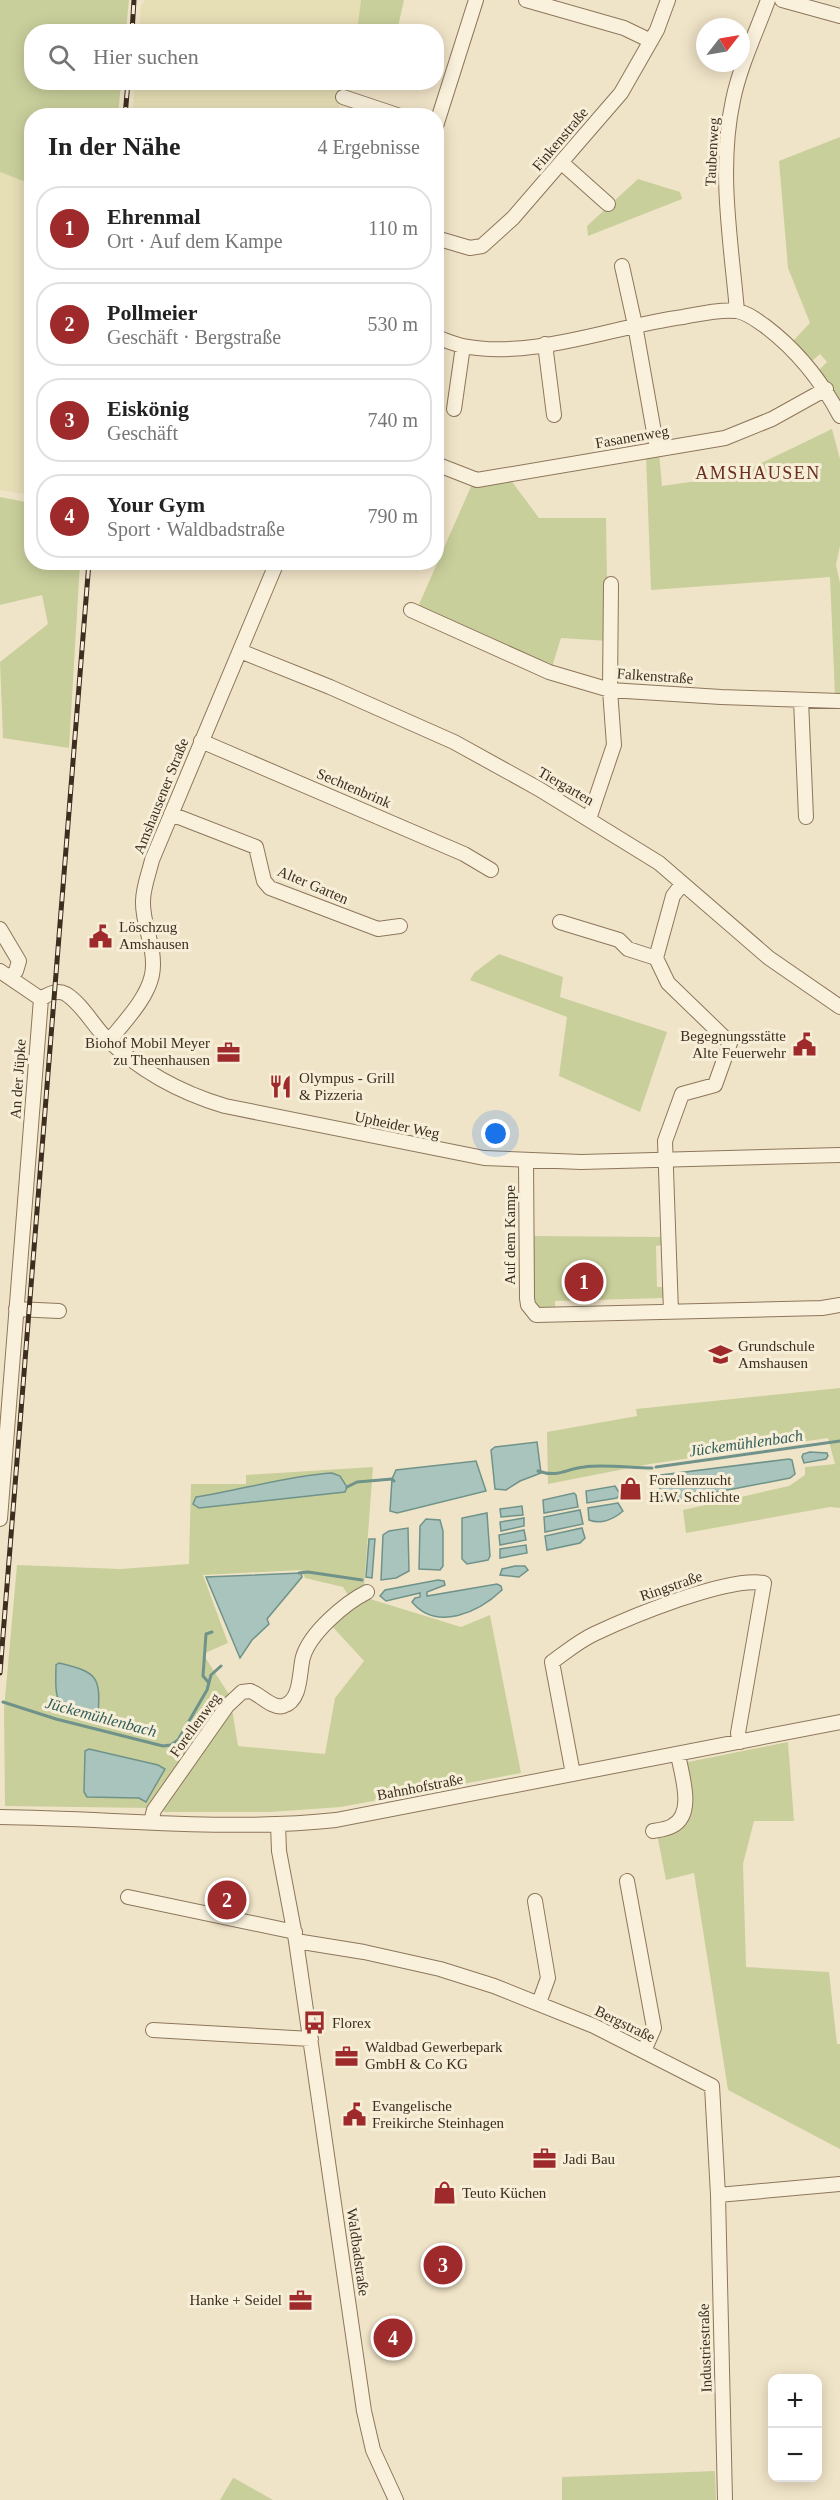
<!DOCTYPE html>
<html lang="de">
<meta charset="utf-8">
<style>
:root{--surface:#fff;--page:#f6f6f6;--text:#222;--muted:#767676;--line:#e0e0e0;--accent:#9e2a2b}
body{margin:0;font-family:Georgia,serif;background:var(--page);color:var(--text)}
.controls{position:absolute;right:18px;bottom:18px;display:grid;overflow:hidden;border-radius:12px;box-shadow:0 3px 15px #0003}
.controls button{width:54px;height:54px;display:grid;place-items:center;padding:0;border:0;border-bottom:2px solid var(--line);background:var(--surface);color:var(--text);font:30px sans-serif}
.compass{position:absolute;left:696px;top:18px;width:54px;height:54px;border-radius:50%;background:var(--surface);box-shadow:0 3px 15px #0003;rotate:59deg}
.you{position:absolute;left:496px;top:1134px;width:21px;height:21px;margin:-15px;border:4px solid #fff;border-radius:50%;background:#1a73e8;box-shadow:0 0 0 9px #1a73e833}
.badge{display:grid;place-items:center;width:39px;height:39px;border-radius:50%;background:var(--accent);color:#fff;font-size:20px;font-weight:700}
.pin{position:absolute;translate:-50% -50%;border:3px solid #fff;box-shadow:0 2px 6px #0006}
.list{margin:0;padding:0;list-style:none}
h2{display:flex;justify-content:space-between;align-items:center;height:78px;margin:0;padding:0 24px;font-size:26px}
h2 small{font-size:20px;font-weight:400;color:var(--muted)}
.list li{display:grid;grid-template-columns:39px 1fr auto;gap:18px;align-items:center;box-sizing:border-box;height:84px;margin:0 12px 12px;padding:0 12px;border:2px solid var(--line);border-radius:24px}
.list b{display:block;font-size:22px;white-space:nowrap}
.list p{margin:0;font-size:20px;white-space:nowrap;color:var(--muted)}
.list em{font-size:20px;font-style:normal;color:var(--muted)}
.icon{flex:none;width:33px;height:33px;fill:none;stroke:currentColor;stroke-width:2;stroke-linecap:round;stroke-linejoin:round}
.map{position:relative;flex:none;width:840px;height:2500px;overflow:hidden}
.search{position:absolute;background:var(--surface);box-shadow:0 3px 15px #0003;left:24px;top:24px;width:420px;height:66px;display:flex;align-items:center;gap:15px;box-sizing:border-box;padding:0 21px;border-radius:24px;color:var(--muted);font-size:22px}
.panel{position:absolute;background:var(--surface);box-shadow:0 3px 15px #0003;left:24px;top:108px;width:420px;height:462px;border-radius:24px}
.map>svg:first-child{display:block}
</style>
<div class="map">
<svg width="840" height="2500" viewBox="0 0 840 2500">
<rect width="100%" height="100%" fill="#f0e4c8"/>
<path fill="#e6deb5" d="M145,0H361L357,31L139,32L141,6Z
M135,83H347L336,115L132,116Z
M0,172L31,184V495L0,490Z"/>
<path fill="#c9cf9b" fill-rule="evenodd" d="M0,0H129L126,31L32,32V82L121,83L118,115L32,116L31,184L0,172Z
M361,0H404L397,31H357Z
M840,137V403L819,370L827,362L820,354L812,361L793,341L810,323L788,268L779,161Z
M638,179L680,192L682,199L588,236L587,226Z
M832,429L840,459V546L836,565L840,583V693L835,696L830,577L651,590L646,455L659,453L662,486L711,479L753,467Z
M510,479L539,518H606L608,641L561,638L552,667L417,609L473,482Z
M0,497L31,503L32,562L80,563L69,748L3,738L0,662L48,624L42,595L0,605Z
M499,954L563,977L560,997L667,1032L640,1112L559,1076L567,1017L470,980L474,973Z
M533,1236L662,1237V1245L656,1246L657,1287H664V1298L555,1301V1311C549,1311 541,1312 536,1307C527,1298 533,1250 533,1236Z
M840,1388V1508L830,1507L686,1533L683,1510L789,1486L805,1475V1467L835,1464L828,1438L650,1464L548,1484L547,1432L637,1416L636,1409Z
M373,1467L364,1588L370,1599L461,1627L490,1615L521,1773L341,1807L270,1812H164L161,1806L149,1808L5,1806L4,1709L17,1565L120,1569L189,1564L191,1484H246V1475ZM301,1570L305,1578L343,1587L353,1603L330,1624L364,1661L335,1698L325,1754L238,1746L230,1696L203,1654L228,1643L203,1575Z
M788,1742L794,1821H754L743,1864L746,1967L829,1972L837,2044H840V2149L728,2090L694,1873L666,1880L657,1834L676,1829L683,1763Z
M715,2471L716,2500H562V2477Z
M233,2478H234L273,2500H220Z"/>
<path fill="#a9c4bc" stroke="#6f938a" stroke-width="1.5" d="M537,1442L541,1473L520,1481L506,1490L495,1489L491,1450L495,1447Z
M810,1452L827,1453L828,1456L826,1459L804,1463L802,1457L803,1454Z
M789,1459L792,1460L795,1474L790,1478L666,1502L662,1499L658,1479L661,1475Z
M476,1461L486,1491L397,1513L390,1511L392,1479L396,1470Z
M332,1473L340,1476L347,1487L345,1492L199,1508L193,1504L196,1497C242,1490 286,1476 332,1473Z
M615,1486L620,1494L617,1498L587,1503L586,1491Z
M574,1493L576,1495L578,1507L544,1513L543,1500Z
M618,1503L623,1511C614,1519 601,1525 589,1520L588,1508Z
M522,1506L523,1515L501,1517L500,1509Z
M580,1510L583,1524L545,1532L544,1517Z
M487,1513L490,1556L488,1560L467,1564L462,1559V1518Z
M524,1518V1526L501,1531L500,1522Z
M426,1519L440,1520L443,1531V1566L440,1570L419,1569L420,1526Z
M408,1528L409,1571L396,1578L381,1580L383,1535L389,1531Z
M582,1528L585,1538L580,1543L547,1550L545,1536Z
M524,1530L526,1540L500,1545L499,1535Z
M369,1539H375L372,1578L366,1577Z
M526,1545L527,1553L500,1558V1549Z
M515,1566H525L528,1570L519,1577L500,1575L502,1569Z
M301,1573L302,1577L267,1619L269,1624L252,1640L240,1658L206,1577Z
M438,1580L444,1581L445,1585L427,1592V1596L497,1584L501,1586L502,1590C479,1612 437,1632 412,1602L415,1598L420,1597V1593L386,1601L380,1596L385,1590Z
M59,1663C97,1672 101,1676 98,1715L95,1717C55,1710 55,1704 56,1665Z
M89,1749L158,1765L165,1769L146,1802L139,1798L87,1797L84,1792L85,1751Z"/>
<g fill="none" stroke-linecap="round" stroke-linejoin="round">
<path stroke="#6f938a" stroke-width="3" d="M656,1467L840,1441
M538,1471C559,1478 565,1469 584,1467C602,1464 632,1468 652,1468
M347,1487L357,1482L392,1479L394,1481
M299,1573L308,1572L362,1580
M209,1683L203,1676L206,1634L212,1632
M3,1702L56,1719L163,1746L171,1745L178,1740L207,1690L211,1675L221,1666"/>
<defs>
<path id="minor" d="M526,0L624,28L651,41
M782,0L840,16
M343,97L400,116
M436,126L476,0
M562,163L608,204
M436,238L470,248L482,246L513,218L621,93L657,30L668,0
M622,266L635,325L657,449
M737,311C731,241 718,170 733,100C740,66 756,33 768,0
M436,337C445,340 454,344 463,346C533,360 613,326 683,317C700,314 720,309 737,311C748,313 756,320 765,326C798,351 821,380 840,416
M545,344L554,415
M454,409L463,346
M436,464L477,480L725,438L772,419L826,389
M411,610L549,672L610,690L721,697L840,701
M240,651L330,687L454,742L539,789L659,863L769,958L840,1007
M801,700L806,817
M201,741L464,854L491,870
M171,814L256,847L264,881L270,888L378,929L400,926
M589,819L614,745L610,690L611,584
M560,922L619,940L628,949L656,958
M0,929L19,961L16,971L10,978
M0,971L41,999
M41,999C48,994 57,989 66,994C82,1004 93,1025 106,1038C139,1070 181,1093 225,1106L484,1158L581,1162L840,1155
M109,1041C124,1022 147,999 152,975C157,948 142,926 143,901C143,888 149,873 152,860L277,562
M526,1161L527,1298L528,1305L536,1315L822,1308L840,1305
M16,1309L59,1311
M671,1312L665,1141L682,1094L715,1085L730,1043L668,983L656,958L673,896L682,884
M0,1519L41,999
M573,1774L552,1662C566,1652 579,1641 594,1634C630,1617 728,1576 764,1583L738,1733L740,1742
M0,1817C112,1818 225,1832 336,1820L840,1722
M151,1822L154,1810L227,1706L242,1692L250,1691C260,1694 272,1709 283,1706C302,1701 299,1671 303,1657C310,1633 345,1603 367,1592
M278,1824L279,1851L296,1941L364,2411L373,2450L396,2500
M653,1831C659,1830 667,1829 672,1826C696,1814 681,1774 678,1754
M627,1881L654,2028L644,2051
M128,1897L295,1932
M535,1901L548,1978L539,2003
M296,1941L364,1952L440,1969L494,1986L594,2026L712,2086L718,2195L725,2500
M153,2030L311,2039
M718,2195L840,2184"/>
</defs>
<use href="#minor" stroke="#8d765c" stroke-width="16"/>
<use href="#minor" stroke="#faf1dc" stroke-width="14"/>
<defs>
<path id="rail" d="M132,32L134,0
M125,116L128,82
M0,1673L89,562"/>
</defs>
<use href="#rail" stroke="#3d2e20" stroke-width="5"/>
<use href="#rail" stroke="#f7eed8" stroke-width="3" stroke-dasharray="9" stroke-linecap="butt"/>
</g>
<defs>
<symbol id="civic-bare" viewBox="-9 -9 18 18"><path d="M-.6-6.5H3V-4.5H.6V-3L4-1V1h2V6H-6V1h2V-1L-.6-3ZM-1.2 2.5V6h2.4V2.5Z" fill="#9e2a2b" stroke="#f7eed8" stroke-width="2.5" paint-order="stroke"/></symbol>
<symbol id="office-bare" viewBox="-9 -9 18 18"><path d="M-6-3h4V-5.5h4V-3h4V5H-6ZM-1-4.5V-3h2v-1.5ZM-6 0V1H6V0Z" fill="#9e2a2b" stroke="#f7eed8" stroke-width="2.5" paint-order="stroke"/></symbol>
<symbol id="restaurant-bare" viewBox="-9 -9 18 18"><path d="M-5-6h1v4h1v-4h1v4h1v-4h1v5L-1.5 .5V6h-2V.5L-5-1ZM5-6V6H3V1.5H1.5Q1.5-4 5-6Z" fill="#9e2a2b" stroke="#f7eed8" stroke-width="2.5" paint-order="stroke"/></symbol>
<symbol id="school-bare" viewBox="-9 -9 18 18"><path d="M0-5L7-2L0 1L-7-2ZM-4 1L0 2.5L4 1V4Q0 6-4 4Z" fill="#9e2a2b" stroke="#f7eed8" stroke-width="2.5" paint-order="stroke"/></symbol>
<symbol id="shop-bare" viewBox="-9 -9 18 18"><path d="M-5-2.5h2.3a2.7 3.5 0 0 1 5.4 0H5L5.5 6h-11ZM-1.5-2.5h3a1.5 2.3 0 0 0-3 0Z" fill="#9e2a2b" stroke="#f7eed8" stroke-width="2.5" paint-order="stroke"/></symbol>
<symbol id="bus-bare" viewBox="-9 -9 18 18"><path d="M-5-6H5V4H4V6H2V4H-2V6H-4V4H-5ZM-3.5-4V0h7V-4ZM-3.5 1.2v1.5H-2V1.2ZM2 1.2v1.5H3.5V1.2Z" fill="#9e2a2b" stroke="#f7eed8" stroke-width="2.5" paint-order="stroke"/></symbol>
</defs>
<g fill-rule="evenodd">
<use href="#civic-bare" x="84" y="920" width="33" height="33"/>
<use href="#civic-bare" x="788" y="1028" width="33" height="33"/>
<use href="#office-bare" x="212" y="1036" width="33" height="33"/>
<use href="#restaurant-bare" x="264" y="1070" width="33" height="33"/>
<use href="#school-bare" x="704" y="1338" width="33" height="33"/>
<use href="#shop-bare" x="614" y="1472" width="33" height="33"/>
<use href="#bus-bare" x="298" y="2006" width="33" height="33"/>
<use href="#office-bare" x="330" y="2040" width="33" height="33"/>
<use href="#civic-bare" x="338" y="2098" width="33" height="33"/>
<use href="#office-bare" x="528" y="2142" width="33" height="33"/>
<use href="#shop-bare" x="428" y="2176" width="33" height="33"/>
<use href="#office-bare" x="284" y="2284" width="33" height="33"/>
</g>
<g text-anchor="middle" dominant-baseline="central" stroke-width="6" stroke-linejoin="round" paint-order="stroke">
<g font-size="15" fill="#3d2e20" stroke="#f7eed8">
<text transform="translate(560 139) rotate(-50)">Finkenstraße</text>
<text transform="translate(712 152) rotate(-87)">Taubenweg</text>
<text transform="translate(632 437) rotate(-10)">Fasanenweg</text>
<text transform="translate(655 676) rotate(4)">Falkenstraße</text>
<text transform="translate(566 786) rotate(30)">Tiergarten</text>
<text transform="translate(354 788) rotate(23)">Sechtenbrink</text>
<text transform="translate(161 796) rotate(-68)">Amshausener Straße</text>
<text transform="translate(313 885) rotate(23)">Alter Garten</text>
<text transform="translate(18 1079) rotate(-86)">An der Jüpke</text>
<text transform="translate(397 1125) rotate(12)">Upheider Weg</text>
<text transform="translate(510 1235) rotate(-90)">Auf dem Kampe</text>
<text transform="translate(671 1586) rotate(-19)">Ringstraße</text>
<text transform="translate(195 1725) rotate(-54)">Forellenweg</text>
<text transform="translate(420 1787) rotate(-11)">Bahnhofstraße</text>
<text transform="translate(625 2024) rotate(26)">Bergstraße</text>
<text transform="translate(358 2252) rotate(82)">Waldbadstraße</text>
<text transform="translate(705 2348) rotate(-92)">Industriestraße</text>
</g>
<g font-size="15" fill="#3d2e20" stroke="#f7eed8" text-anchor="start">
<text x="119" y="927">Löschzug<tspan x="119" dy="17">Amshausen</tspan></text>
<text x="786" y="1036" text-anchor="end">Begegnungsstätte<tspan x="786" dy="17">Alte Feuerwehr</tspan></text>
<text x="210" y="1043" text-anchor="end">Biohof Mobil Meyer<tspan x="210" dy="17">zu Theenhausen</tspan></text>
<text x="299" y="1078">Olympus - Grill<tspan x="299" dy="17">&amp; Pizzeria</tspan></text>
<text x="738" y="1346">Grundschule<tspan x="738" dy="17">Amshausen</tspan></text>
<text x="649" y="1480">Forellenzucht<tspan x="649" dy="17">H.W. Schlichte</tspan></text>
<text x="332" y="2023">Florex</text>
<text x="365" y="2047">Waldbad Gewerbepark<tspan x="365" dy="17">GmbH &amp; Co KG</tspan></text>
<text x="372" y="2106">Evangelische<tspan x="372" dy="17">Freikirche Steinhagen</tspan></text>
<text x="563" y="2159">Jadi Bau</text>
<text x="462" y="2193">Teuto Küchen</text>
<text x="282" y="2300" text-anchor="end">Hanke + Seidel</text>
</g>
<g font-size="16" font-style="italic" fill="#2f5d5a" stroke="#f7eed8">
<text transform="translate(746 1443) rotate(-8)">Jückemühlenbach</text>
<text transform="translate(101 1717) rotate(15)">Jückemühlenbach</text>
</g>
<g font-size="18" letter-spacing="1.5" fill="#6b2e1e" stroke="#f7eed8">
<text x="758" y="473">AMSHAUSEN</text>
</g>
</g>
</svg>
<div class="controls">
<button>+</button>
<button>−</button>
</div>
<svg class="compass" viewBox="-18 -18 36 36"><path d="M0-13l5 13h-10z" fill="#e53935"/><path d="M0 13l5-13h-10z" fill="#767676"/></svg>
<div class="you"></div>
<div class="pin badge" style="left:584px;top:1282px">1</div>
<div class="pin badge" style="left:227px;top:1900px">2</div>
<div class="pin badge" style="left:443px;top:2265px">3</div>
<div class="pin badge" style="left:393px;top:2338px">4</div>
<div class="search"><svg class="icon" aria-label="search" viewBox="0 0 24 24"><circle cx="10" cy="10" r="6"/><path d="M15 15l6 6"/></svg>Hier suchen</div>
<section class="panel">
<h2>In der Nähe<small>4 Ergebnisse</small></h2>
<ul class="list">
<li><span class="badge">1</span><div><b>Ehrenmal</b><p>Ort · Auf dem Kampe</p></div><em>110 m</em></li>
<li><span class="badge">2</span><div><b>Pollmeier</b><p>Geschäft · Bergstraße</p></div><em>530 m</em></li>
<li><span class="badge">3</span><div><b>Eiskönig</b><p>Geschäft</p></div><em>740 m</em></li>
<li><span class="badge">4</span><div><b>Your Gym</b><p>Sport · Waldbadstraße</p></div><em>790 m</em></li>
</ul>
</section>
</div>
